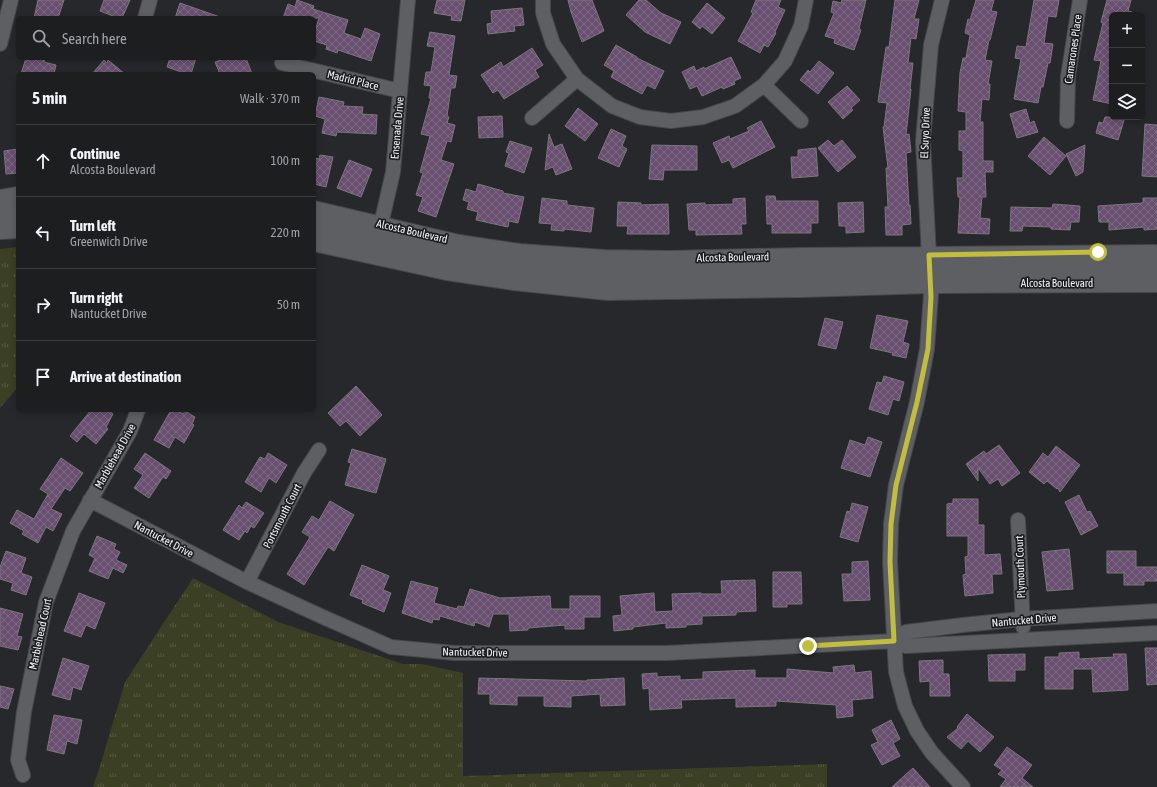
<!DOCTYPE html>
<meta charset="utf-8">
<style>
:root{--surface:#1c1e20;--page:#252729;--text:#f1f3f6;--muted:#a0a2a5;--line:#3a3c3e}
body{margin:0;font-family:"Asap Condensed",sans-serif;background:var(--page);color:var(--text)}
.controls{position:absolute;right:12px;top:12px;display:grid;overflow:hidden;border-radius:6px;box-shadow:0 2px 6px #0003}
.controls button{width:36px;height:36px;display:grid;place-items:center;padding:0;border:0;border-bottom:1px solid var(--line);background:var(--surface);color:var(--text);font:20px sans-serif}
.stop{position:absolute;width:12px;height:12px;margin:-9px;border:3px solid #c2bd3f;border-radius:50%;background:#fff}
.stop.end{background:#c2bd3f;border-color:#fff;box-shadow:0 1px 4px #0008}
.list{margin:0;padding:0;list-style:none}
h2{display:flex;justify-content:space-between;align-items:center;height:52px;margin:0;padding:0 16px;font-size:17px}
h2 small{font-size:13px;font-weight:400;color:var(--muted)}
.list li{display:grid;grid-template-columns:26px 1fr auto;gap:12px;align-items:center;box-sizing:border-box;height:72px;padding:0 16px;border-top:1px solid var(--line)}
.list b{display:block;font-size:15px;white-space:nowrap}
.list p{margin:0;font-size:13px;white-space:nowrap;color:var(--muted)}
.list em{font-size:13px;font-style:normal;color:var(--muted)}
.icon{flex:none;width:22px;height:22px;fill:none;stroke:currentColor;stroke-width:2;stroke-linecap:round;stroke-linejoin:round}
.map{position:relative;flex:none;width:1157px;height:787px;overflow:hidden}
.search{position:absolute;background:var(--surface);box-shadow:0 2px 6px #0003;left:16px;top:16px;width:300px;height:44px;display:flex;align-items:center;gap:10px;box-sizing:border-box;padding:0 14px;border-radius:6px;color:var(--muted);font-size:15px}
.panel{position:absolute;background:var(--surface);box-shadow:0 2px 6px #0003;left:16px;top:72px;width:300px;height:340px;border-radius:6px}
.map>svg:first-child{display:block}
</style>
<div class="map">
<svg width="1157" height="787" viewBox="0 0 1157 787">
<defs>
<pattern id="grass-tufts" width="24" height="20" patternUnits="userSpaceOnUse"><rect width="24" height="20" fill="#3b3f23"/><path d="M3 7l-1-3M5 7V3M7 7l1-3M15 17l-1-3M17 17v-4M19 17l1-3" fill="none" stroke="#585b44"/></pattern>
<pattern id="building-cross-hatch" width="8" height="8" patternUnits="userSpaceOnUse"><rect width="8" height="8" fill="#694f6f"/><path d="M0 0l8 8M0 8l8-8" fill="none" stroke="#7f6984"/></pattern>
</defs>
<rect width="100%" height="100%" fill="#26282b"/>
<path fill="url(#grass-tufts)" d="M18,247V387L0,408V249Z
M193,578L278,622L403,664H422L463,673V776L827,764V787H93L100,766L125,682Z"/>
<path fill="url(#building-cross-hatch)" stroke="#7a777b" d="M38,0H64L58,18H34Z
M104,0H130L122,18H118L100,11Z
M297,0L314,6L313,9L348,20L344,33L361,39L365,28L380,34L371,61L338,50L337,53L326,49L327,45L314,41V34L319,18H283L288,4L295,7Z
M437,0H465L461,21L451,20L452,16L434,13Z
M568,0H592L604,31L582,42L571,12Z
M639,0H646L661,13L681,22L670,44L645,32L626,15Z
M756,0H781L778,7L785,10L775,32L776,33L768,47L764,45L760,53L738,41L753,13L751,12Z
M842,0H866L859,29L861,30L854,50L834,43L835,39L825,36L834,13L831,12L833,1L841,3Z
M895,0H919L914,19H919L916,39L911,38L908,63H913L910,89H911L906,135L909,134L911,152L906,153L909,206L910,205L911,224L902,225V235H886L885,207H888L886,168H888L883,127H884L887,103L878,102L886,47H889Z
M976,0H994L991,11L997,12L990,40H989L985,60L992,61L988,84H990L989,100L982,99L980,122H983V161H993V172H985L986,197H982L980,218L990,219L989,234L958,233L960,197H958L957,178H963V151L959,150V131H966V112L958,111L960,73L963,58H966L970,35L965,33L968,19L970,20Z
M1034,0H1059L1056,17L1048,16L1044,43L1053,44L1050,63H1048L1043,87H1041L1038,103L1014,99L1021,59L1015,58L1017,46L1026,47Z
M1107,0H1131L1128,11L1132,12V15H1112V104L1093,100L1101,61L1094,60L1103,23L1101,22Z
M180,3L220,17V18H175Z
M707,3L725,18L712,34L702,26L700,29L692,22Z
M522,8L524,25L514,26L515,31L488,34L487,24L492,23L491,11Z
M430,32L455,36L449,75L457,76L455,88H451L447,116L449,117L447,123L455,125L451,142L447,141L441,160L454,164L436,217L418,211L423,197L416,195L423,173L420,172L430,136L421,134L431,98H429L431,86L424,85L426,72H431L435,47L427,46Z
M616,45L637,57V58L664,71L655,89L647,85L642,94L611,77L614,71L604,65Z
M532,48L543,65L535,70L539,77L504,99L498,90L493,93L481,75L501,62L503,67Z
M731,57L741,78L734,81L735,84L723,89L722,87L702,96L697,86L690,89L682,72L694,66L696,71L704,67V69Z
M26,58H45L44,62L56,65L54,74H21Z
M170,58H196L191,74H187L167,67Z
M226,58H246L252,74H220L215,62Z
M104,60L107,63L108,60L125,74H92Z
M819,61L834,73L818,94L800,80L808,70L810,72Z
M847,86L860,100L851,108L853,110L843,119L828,102Z
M319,97L344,102L343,106L363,107L362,114L377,115L376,134L337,132L336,136L322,133L325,119L315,116Z
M578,108L598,124L585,141L565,126Z
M1026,109L1030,123L1034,121L1038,132L1017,138L1010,114Z
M502,116L503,137L479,138L478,117Z
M1105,117H1125L1118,140L1096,133L1099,122L1103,123Z
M761,121L775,147L733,168L729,160L722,163L713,143L729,136L730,139L749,131L747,128Z
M1145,124L1157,125V177L1142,176Z
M611,129L626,136L622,146L627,149L619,167L598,158Z
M549,134L554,147L562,144L572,169L556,175L553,167L545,170Z
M1044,137L1066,156L1050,175L1028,156Z
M828,140L834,146L842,140L856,157L838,172L818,148Z
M510,141L532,148L524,173L505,166L509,153L506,152Z
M652,145L697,146V170H664L663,180L649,179Z
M1085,145L1083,172L1076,176L1066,154Z
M816,148L818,176L792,178L791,157H798V150Z
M18,149V173L6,174L4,151Z
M320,155L333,157L326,187L314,184V158L319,159Z
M349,160L372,169L361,197L337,188Z
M478,184L503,191V193L524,197L518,223L509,221L508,227L476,220L478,212L467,209L469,202L463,200L466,189L476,192Z
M766,196H775L776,201H818V223H811V233H772V224H767Z
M542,198L567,201V205L594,208L591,232L564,229V231L551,230L552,224L539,223Z
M745,198L746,224H741L742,234L696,235V230H689L687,204L705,203V205L733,204V199Z
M1143,198H1157V229L1144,230V227L1109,230V222H1099L1098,206L1143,203Z
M618,202L641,203V205L668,204L669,234H627L628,226H617Z
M863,202L864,232L846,233V226H839L838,203Z
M1053,204L1080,206L1079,222H1071L1070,230L1051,229V227L1023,226L1022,231H1010L1011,207L1052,208Z
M877,315L908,321L903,342L909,344L906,358L892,355L893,353L870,348Z
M825,318L843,322L836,349L818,345Z
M884,376L904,382L899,401L893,399L888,415L869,409L877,382L882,383Z
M356,386L382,415L360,436L346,421L340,426L328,413Z
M91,410H108L113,414L106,427L108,429L96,444L84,434L77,442L70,436Z
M171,410H177L183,414L185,411L195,417L192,424L194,425L184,443L175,437L169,448L154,440Z
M868,437L882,442L870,477L841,468L850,440L865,445Z
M999,445L1020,473L1002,486L998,479L990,484L978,468V481L966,464L984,451L986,454Z
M1056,446L1080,465L1060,492L1058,488L1057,489L1047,481L1044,484L1029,472L1043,453L1048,457Z
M352,449L386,459L376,493L345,485L351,463L348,462Z
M145,453L171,471L166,479L163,477L149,498L134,488L143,475L134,469Z
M268,453L287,465L276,483L269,478L261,492L245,482L260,457L265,459Z
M61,458L83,473L70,491L65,488L51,509L62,514L53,531L46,527L38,543L22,534L24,531L10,523L17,510L34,519L48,494L40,489Z
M1079,495L1087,512L1090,511L1098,526L1081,535L1065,502Z
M953,499H978V525H984V555L1000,554L1002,574H992L993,593L965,596L963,575L966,574L965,557L968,556V536H947V504L953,503Z
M330,501L354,515L334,551L328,547L304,585L287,574L310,537L302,532L312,516L319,520Z
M246,502L264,513L254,528L251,526L247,533L245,531L239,540L223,530L239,505L242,508Z
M852,503L868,507L858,542L840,537L847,511L850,512Z
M97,536L116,544L114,549L120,552L116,560L127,565L123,573L113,568L108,579L89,571L95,558L89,555Z
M1069,549L1073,589L1047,591L1042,552Z
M6,551L26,558L21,573L32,577L26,595L11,590L13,583L0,579V567Z
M1107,551H1136V567H1157V581H1144V585H1124V573H1107Z
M868,561L870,600L844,601L842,574H852V562Z
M362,565L389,576L383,590L391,593L384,612L362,603L363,600L350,595Z
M773,572H801L802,604H787V607H773Z
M755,580L756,611L736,612V615L702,616V624L686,625V627L666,628V623L633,627V629L614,631L613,616L622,615L620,596L654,593L655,612L673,611L672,594L701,593V594H722L721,581Z
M411,581L438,588L434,603L457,609L458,606L464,607L470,589L500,598L550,596L551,609H570V596H600V617H584V629H565V625L528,628V630L510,631L509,614H493L489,627L475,622L474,626L440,616L439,620L433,619L432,623L402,613Z
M79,593L105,603L95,629L86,625L81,637L64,631Z
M0,608L23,614L17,636L22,637L18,650L0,646Z
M1145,648H1157V684L1147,685Z
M1079,652V659L1114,657L1113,654H1126L1128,690L1093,692L1092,669H1073V689H1045V657H1059V653Z
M1025,654V670H1015V681H989L988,655Z
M63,658L89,666L81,690L73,687L70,700L52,695Z
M943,660V674H949L950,696H930V681L920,682L919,661Z
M854,665L855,673L871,671L873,698L852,700L853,716L837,718L836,705L776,701V706L736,707V698L681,700L682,708L650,710L649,688L643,689L642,674L657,673V677L680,676V680L703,679V672L755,670V678H787V669L834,673L833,667Z
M479,678L587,681V680L624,678L625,705L601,706L600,694L571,696V707L544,706V696H517V705L490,704V694H478Z
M0,686L14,689L8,709L0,707Z
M967,714L994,737L980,752L968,741L961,749L947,737L958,728L957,727Z
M54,715L82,720L77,744L67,741L64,754L47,750Z
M891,720L900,739L893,743L900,756L882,765L871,745L878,742L872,730Z
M1007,747L1032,765L1022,778L1033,787H1000L1006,779L998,774L1002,770L994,765Z
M913,768L930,787H892L904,776Z"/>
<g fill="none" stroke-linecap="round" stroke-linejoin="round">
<defs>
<path id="street" d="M543,0V13L553,44L577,79L612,106L640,117L671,121L703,117L735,106L764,85L785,61L801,26L806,0
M942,0L931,45L923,141L931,294L927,349L917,402L896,485L891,524L890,562L896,672L905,706L917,731L932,753L963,787
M145,18L150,0
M0,44L11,0
M282,63L400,91
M764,85L801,121
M532,118L577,79
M1067,121L1068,76L1080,0
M0,197L18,194
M314,208L459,242L520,251L604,257L670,258L801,255L1154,252L1157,254
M379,233L393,172L408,0
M90,500L247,582L323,617L391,647L455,653H667L894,641L906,646L1157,633
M1018,520L1023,627
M247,582L304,473L319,450
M894,641L906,632L963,625L1022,619L1157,611
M23,775L18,760L24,712L46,602L73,531L130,431L138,410"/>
<path id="secondary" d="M0,213L18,210
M314,224L458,256L531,266L605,272L930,267L1157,266
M0,229L18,228
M314,241L447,270L514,280L608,290L802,287L931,283L1157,282"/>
</defs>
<use href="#street" stroke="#464749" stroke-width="16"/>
<use href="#secondary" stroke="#464749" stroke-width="22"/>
<use href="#street" stroke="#5d5f63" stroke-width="14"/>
<use href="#secondary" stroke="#5d5f63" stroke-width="20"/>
</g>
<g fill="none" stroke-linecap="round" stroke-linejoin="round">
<path stroke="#c2bd3f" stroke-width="5" d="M808,646L894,641L890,562L891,524L896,485L917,402L928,349L931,297L929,255L1098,252"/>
</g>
<g text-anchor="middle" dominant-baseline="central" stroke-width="3.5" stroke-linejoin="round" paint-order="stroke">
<g font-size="11" fill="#f3f4f6" stroke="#1d1e21">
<text transform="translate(1073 49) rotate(-82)">Camarones Place</text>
<text transform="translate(353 80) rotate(14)">Madrid Place</text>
<text transform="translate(397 128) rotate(-85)">Ensenada Drive</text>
<text transform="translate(925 133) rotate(-88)">El Suyo Drive</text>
<text transform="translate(412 231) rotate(13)">Alcosta Boulevard</text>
<text transform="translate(733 257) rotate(-1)">Alcosta Boulevard</text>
<text x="1057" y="283">Alcosta Boulevard</text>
<text transform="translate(115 456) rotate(-61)">Marblehead Drive</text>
<text transform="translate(282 516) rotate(-63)">Portsmouth Court</text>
<text transform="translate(164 539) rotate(28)">Nantucket Drive</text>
<text transform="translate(1020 567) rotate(-92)">Plymouth Court</text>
<text transform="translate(1024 620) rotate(-5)">Nantucket Drive</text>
<text transform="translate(40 634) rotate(-78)">Marblehead Court</text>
<text transform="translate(475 652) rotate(1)">Nantucket Drive</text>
</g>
</g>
</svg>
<div class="controls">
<button>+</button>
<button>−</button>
<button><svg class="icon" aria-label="layers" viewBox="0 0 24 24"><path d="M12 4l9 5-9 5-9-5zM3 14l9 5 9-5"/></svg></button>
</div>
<div class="stop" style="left:1098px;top:252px"></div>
<div class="stop end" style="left:808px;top:646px"></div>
<div class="search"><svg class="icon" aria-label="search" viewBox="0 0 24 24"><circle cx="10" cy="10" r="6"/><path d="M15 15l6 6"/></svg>Search here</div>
<section class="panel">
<h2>5 min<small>Walk · 370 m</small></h2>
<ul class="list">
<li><svg class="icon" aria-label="ahead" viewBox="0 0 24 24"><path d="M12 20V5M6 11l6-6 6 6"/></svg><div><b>Continue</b><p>Alcosta Boulevard</p></div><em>100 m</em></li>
<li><svg class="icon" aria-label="left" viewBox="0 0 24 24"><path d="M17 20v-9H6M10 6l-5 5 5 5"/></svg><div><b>Turn left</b><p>Greenwich Drive</p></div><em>220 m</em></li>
<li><svg class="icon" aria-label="right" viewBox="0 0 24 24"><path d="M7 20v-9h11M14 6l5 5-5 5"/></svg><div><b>Turn right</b><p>Nantucket Drive</p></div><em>50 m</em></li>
<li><svg class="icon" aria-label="arrive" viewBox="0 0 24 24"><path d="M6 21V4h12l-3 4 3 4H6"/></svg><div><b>Arrive at destination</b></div></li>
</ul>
</section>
</div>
